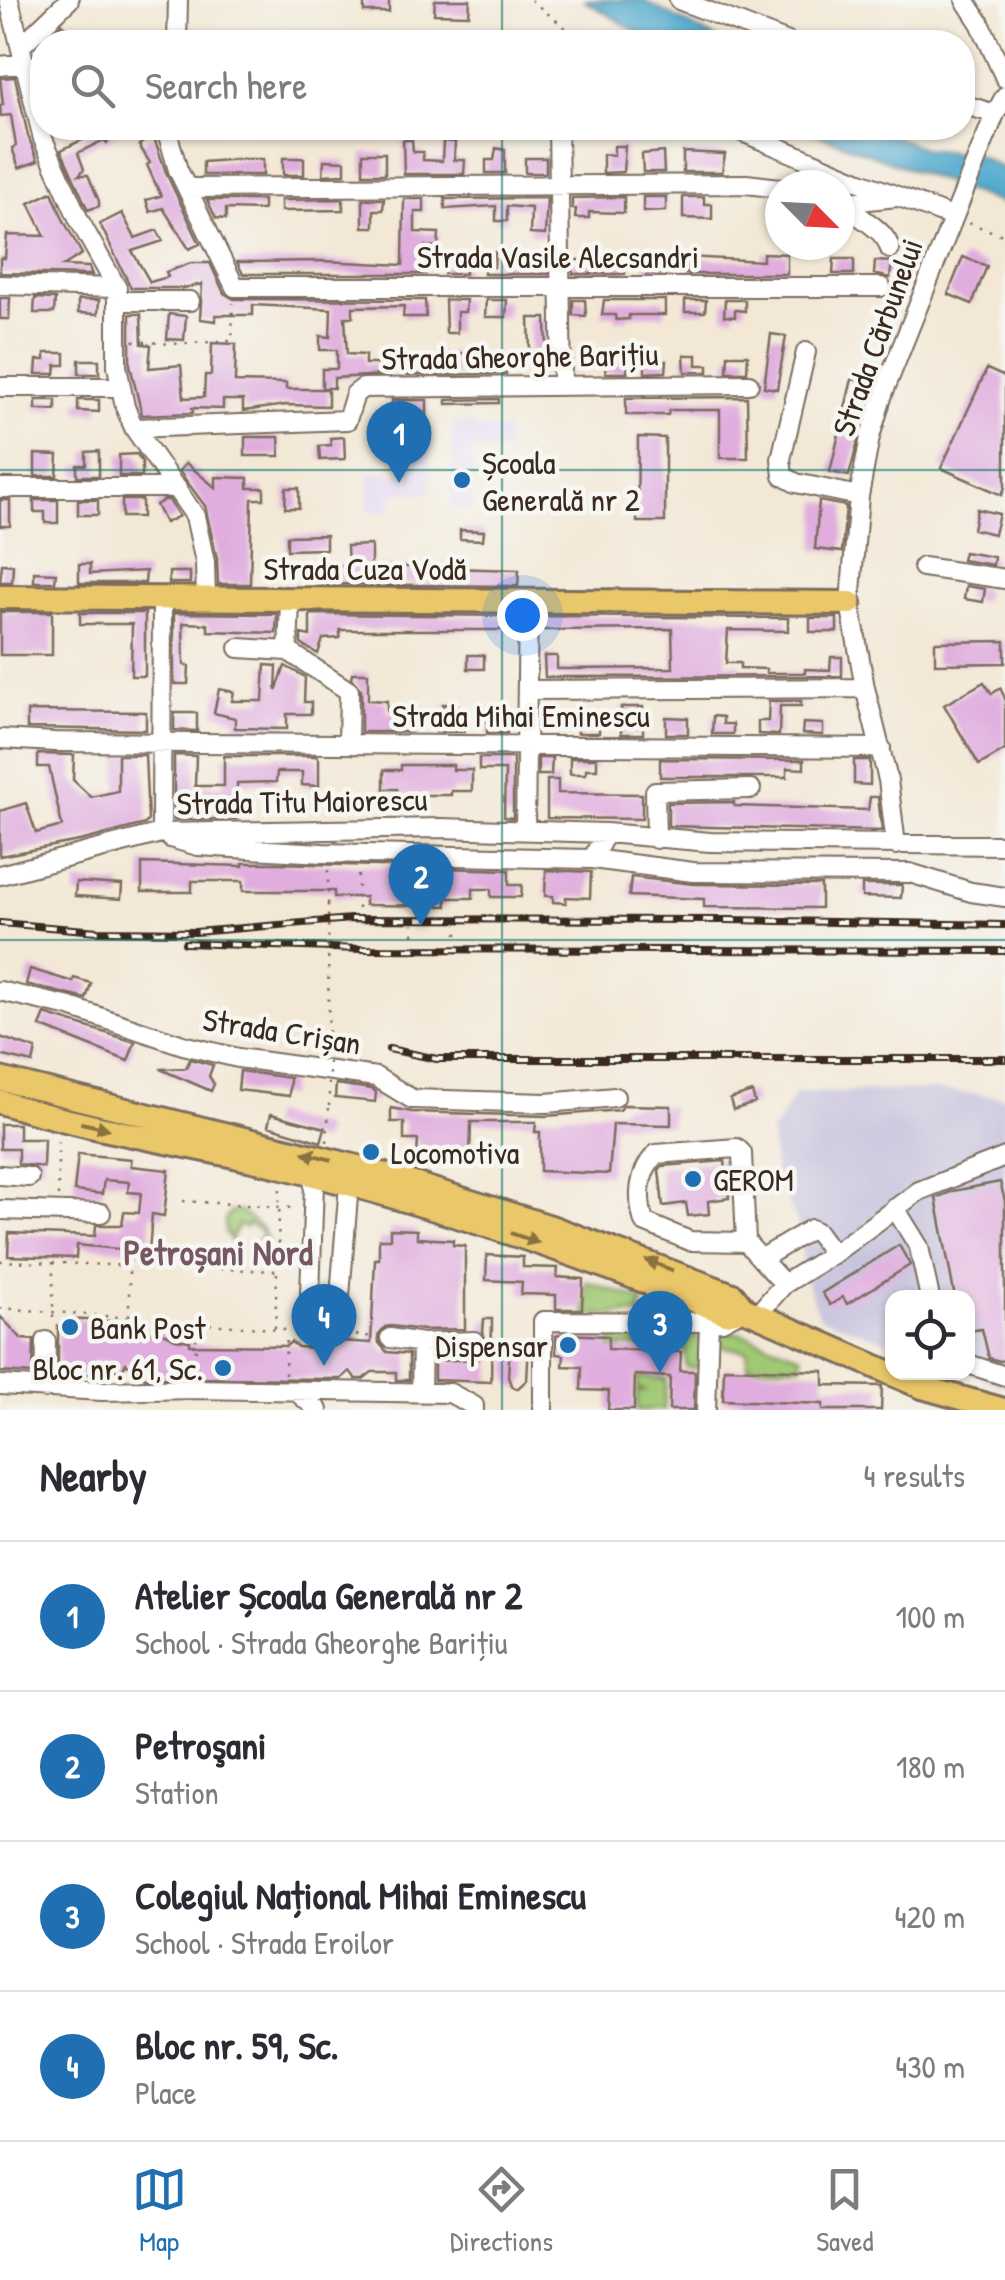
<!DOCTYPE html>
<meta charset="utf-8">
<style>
:root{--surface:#fff;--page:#f2f2f3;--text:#2b2b33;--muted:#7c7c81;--line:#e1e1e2;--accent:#1f6fb2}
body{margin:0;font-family:"Patrick Hand",sans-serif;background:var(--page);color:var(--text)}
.controls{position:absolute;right:30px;bottom:30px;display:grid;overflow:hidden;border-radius:20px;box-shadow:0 2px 8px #0004}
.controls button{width:90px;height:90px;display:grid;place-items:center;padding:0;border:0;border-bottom:2px solid var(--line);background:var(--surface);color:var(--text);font:50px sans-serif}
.compass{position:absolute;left:765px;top:170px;width:90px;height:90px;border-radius:50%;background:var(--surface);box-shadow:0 2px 8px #0004;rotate:114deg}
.you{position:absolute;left:522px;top:615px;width:35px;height:35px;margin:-25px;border:8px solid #fff;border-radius:50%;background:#1a73e8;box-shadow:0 0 0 15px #1a73e833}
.badge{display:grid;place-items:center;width:65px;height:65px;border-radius:50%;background:var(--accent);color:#fff;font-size:32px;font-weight:700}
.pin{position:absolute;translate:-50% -82px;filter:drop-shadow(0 2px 5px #0008)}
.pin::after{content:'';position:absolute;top:52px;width:35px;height:30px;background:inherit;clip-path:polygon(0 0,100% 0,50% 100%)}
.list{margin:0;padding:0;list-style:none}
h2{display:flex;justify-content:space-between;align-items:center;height:130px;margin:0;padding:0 40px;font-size:42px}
h2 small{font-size:32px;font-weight:400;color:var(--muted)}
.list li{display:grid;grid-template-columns:65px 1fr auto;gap:30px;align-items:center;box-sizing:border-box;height:150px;padding:0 40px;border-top:2px solid var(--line)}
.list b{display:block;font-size:38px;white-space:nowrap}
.list p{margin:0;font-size:32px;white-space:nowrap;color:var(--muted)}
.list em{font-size:32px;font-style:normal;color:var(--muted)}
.icon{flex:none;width:55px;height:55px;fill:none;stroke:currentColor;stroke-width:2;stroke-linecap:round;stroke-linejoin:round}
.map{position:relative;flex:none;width:1005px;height:1410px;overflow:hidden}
.search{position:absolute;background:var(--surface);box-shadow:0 2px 8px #0004;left:30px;right:30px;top:30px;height:110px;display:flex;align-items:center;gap:25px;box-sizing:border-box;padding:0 35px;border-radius:40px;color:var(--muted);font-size:38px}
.sheet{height:730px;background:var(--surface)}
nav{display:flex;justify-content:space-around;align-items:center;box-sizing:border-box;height:140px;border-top:2px solid var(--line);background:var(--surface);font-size:28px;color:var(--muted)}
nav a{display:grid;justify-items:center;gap:5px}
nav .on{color:var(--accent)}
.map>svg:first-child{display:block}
</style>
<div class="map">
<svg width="1005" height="1410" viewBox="0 0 1005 1410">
<rect width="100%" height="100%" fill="#f6f6f2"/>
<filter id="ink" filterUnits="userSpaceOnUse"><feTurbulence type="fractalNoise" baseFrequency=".01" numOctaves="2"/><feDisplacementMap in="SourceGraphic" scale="20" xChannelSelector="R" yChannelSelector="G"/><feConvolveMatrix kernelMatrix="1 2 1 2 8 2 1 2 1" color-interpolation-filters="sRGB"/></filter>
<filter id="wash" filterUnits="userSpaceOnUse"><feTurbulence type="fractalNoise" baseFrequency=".0048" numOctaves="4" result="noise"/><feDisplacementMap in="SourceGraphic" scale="40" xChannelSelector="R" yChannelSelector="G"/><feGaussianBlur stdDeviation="2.25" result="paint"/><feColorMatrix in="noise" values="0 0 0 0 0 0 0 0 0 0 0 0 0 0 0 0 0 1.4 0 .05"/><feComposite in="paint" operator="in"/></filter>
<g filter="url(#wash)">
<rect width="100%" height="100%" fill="#f3e8d6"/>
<path fill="#e1d4f4" d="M453,423H473L474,429L506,430V451L473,450L472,510L450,511Z
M412,441L430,442V493H392L391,512H368L369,473L407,474L411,469Z"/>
<path fill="#c5c0db" d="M934,1090L1005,1097V1387L968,1372V1298H892V1343L819,1317L805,1278L799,1227L775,1175L771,1133L796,1093Z"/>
<path fill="#a0c975" stroke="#6e7a4a" stroke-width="2.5" d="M239,1211L261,1227L268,1240L264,1248L253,1250L262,1232L248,1224L245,1228L239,1225L231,1238L232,1243L225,1232V1219L231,1212Z
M587,1282L643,1300L639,1314L585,1315Z
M612,1332L707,1338L701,1368L686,1367L685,1349L621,1346L618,1365L610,1363Z
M722,1333H739L802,1355L801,1365L748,1366L747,1351L720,1346L715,1341Z
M638,1377L666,1379L664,1410H637L638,1391H646L638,1389Z"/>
<path fill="#50a9cd" stroke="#466a76" stroke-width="2.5" d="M584,0H642L722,42H654Z
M801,128H873L925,149L977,155L1005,170V205Z"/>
<g id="blocks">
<path fill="#e0adde" d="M364,0H389V12H364Z
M435,0H470L469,15L434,14Z
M62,24L71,33L66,37L72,42H43Z
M15,77L28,136L38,161L19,168L12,148L16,146L11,115L1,116L0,105H3L0,78Z
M97,128H121L107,143L104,140L78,153L84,169L79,175H88L99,201V206L88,210L61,150L84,139Z
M153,135L167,175L200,244L189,249L163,208L150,212L146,200L161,196L147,165L150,163L139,145Z
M403,140H412L413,152H423V160L442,161L443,141L455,142L454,160H465L464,174H404Z
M614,146H625L623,172L603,173V154L614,155Z
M496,148L505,150V173H486V160H494Z
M663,152L664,172H643L642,154Z
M683,152L725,154L722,172H683Z
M363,153H385V174H363Z
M283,158H304V175H283Z
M525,158H546V173H525Z
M242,159H263V175H203V162Z
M324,160L345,161V174L323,175Z
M52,192L64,221L82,254L63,266L89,267L92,275L0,273V258H5L7,235L45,236L29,203Z
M624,197V213L589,212V218H575L576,209H572V198Z
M643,197H666V211L643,212Z
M683,197H704V204H712V219L683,218Z
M547,198L545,235L530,234L531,208L507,206V221H496V206L445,209V199Z
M343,199V210L281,211V200Z
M363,199H384L383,210H374V227H363Z
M404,199H424V212H415V232L439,233L438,247L425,246V274H243L237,262L323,261L403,265Z
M207,200H263V210L226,209V219L216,218Z
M122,213L135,238L157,230L163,241L132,251L150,282L168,277L166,272L191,263H210L224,293L234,299L425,300L426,317H403L404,306L353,307V317H345L347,354L365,355V364H385V375L334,378V388H322V369H337V350H320V336L330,337L331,309L253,305V315H216V321L200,319L202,284L184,288H131L100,224Z
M495,252H507V258L546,257L548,274H484V267H494Z
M763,253L787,254V274H686V257L763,261Z
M444,256L455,257V262L465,263V274H444Z
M963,257L987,266L972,304L948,294Z
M834,259H854V274H833Z
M573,260H625V274H573Z
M646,260H665V274H646Z
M875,261L892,262L890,278L874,274Z
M0,298H10L9,319H0Z
M35,298L55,299L54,313H34Z
M78,300H99L98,314L78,313Z
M445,300H466L465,312H457V333H446Z
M486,300H507L506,317H485Z
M573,300H585L586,316L573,315Z
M604,300H665V315H629V319L616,320L615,315H602Z
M685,300H706L705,312H685Z
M725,300H745V311L735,310V317L724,316Z
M130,314H141L142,344L151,345L149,368L181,365L184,398L204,397L205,375H211L212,343L236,344L235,382L286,383V389H328V406L286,405L243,411V400H223V409L192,408L193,413L142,415L130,365Z
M169,314L186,316L184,340L167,339Z
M529,318H546L547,351L530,352Z
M771,334L786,336L777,389L764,387Z
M602,350H630L627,373H606Z
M45,353H65V365H56L55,374H36L37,360H45Z
M447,353L507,354L506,374L406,375V357L447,358Z
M684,355H697V365H708V372H685Z
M728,355H748L747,372H727Z
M79,360H99V374H79Z
M645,361H667L666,372L645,373Z
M987,369L1005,377V487L1002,495L941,468Z
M852,379L873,383L849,476L830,472Z
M747,397L748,458H720V410H669L668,415H626V398Z
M499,399V403L447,404V400Z
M36,400H56V410H36Z
M78,400H99V412L78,411Z
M392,400H427V415L420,416V422L400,421V416H392Z
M245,437H279L280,456H245Z
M344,437L345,459L320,460L319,446L331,445L330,438Z
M638,437L665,438V522H637Z
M99,451V476H77V465H86V452Z
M35,454L58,455L57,476H35Z
M137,454L142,462V476H119V455Z
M186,463L216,488V477L248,478V488H264V499H252L250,584H218L217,559L205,506L179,471Z
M286,488H299V508H285Z
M0,500H10V526H0Z
M34,500H58V523H45V512H34Z
M78,500H98V515H78Z
M122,500H142V517H122Z
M164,500H169L179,516L165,523L156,505Z
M819,501L846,506L842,552L815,549Z
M977,509L999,514L994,534L973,529Z
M460,530L484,531L483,540L460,539Z
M326,535V549L287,550V536Z
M371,545V566L519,570L518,586L320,584L317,565L348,566L347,546Z
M964,552L994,557L993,565L962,560Z
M2,564L13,565L12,582H0Z
M79,564H90V574L146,571L145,583H79Z
M34,572L56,573L55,582H34Z
M169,572H190V583H169Z
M966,586L985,589L983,602L964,599Z
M0,612H52V655H0Z
M80,613H145V676H131L132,624H80Z
M174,613L277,614L276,633L208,631V624L183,623L184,665L189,666L188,684H174Z
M310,614L515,616V630H340V638L323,639L318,654L301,644V634L310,636Z
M540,616L788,618V631L728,630L726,663H740V668L766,669V673H805V669L830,670L831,657H842V676L545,677L544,656H557V669L673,668L672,629L540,630Z
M810,618H837V632H810Z
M1005,641V663L935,664V642Z
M468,655H484V669H468Z
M265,665L277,666L276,691L285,666L305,677L304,702H311V714H287V729L235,728V718L214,713L219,689L234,692L232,701H263Z
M352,673H368V700L387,701V712L412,713L411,732H361V690L351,678Z
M984,682L992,694L1000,688L1005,698V750L979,765L944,705Z
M769,701H801V706H780L779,735L758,734V721H768Z
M443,704L458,705V713L466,714L464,732H436L437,715L442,716Z
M621,707H643V734H621Z
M27,711L146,712V730L27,728Z
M174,713H197V731L174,730Z
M587,714H599V733H577V721H587Z
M713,716L723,717V724H733V734H712Z
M666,717L688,718V734H666Z
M488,718H507V733H487Z
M803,723L823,724V735L802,734Z
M38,754L74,755L73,780L91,797L118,791V755H145L148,820L145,824L84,840L0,856V811L26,803L36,833L62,826L49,767H38Z
M174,755L196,756L195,786H224V756H316L319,759V786L302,785V772H277L276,782L237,783V819L174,820Z
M479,758H513V818L504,817L505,770H479Z
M538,758H552L551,775H538Z
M570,758H597V769H586V774H570Z
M660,759L804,760V769L787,768V777H660Z
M854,760H870V785L854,784Z
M401,765H453V770H472V791H451V795H397V789H384V770H401Z
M547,780H558V793L642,794V819L547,818Z
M870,797H878L882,831L668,826V803L734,802V806L868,810Z
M142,863L243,866V863H278L509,870V885H522L521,897H491V889H473V898H446L447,906L365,905V897H334V891H243V881H192V892H142Z
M546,870L591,872L590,898L566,897V903L553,902V896H545Z
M631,877L693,884L821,885V908L704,907V899L629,896Z
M76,882L122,885L121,899L75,896Z
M862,885H902L901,898L862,897Z
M30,969L73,982L74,978L91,983L86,999L26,984Z
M45,1014L135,1042L128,1061L40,1026Z
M0,1037L36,1049L33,1063L0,1055Z
M190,1059L213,1065L209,1076L214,1084L211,1091L160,1069L186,1068Z
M240,1071L290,1078L289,1096L238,1090Z
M336,1084L372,1089L376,1092L375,1102L335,1098Z
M752,1092L755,1103L733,1110L730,1099Z
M624,1105L671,1106V1125L613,1124L609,1174L540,1171V1132H535L536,1122H471L470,1155H417L418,1140H404V1122H391V1108L412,1112L546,1116L620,1110Z
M271,1114L325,1128L321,1142L268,1126Z
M0,1124H19V1139H44L43,1167L18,1164V1149H0Z
M78,1154L131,1159V1166L169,1170L164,1216L152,1214L149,1252L77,1245L76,1258L8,1256L9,1233L95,1236L96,1225H122L124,1212L139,1213L141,1193L128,1192L129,1182L104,1180L102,1194L74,1191Z
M725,1161L729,1198L708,1201L709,1214L688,1216L686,1203L663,1206L659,1170L662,1166Z
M1000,1182L1005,1201V1360L1000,1361L989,1358L982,1329L968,1331V1298H955L936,1198L953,1191Z
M390,1229L417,1230V1238L453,1240V1245L465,1246V1329L423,1330L391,1326L385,1327L378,1335L379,1343L387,1352L409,1354V1380H396V1372H372L363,1379H356L350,1371L341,1379L145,1378L126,1363L120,1374L107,1362L92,1361L91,1374H58V1326H66V1319L131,1322L141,1332L166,1334L175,1339L190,1341V1345L286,1346L291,1342L298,1347L317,1348L329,1337L339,1338V1341L371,1343L375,1259H379V1239H390Z
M899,1245L910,1265L847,1304L843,1297L830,1305L822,1293Z
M487,1255L523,1257V1267L558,1268L557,1277L583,1279L582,1309H556V1295L521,1294L522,1282L486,1280Z
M0,1316L22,1339L34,1340L33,1374L0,1372Z
M484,1319H492L491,1382L434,1380V1361L478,1359V1352L486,1342L483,1332Z
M564,1334L608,1336V1349L681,1352L680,1371H695L694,1410H669L670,1377L635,1375L634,1410H608L609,1391L581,1390L582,1367L563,1366L564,1355L556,1354V1336Z
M510,1342L529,1343L527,1380L517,1389L511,1385L508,1377Z
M724,1368L824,1371V1385L882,1386L881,1410H823V1404L723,1400Z"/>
</g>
</g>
<g filter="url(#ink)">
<use href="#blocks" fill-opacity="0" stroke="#7b6c5e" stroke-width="2.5"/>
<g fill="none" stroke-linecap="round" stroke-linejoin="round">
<defs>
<path id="minor" d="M9,0L43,139L79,220L117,288V366L125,407L134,428L195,516L205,562L206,600
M679,0L788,42
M965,0L980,23L1005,78
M177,42L178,0
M22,45L69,0
M0,66L26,63
M962,104L995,114
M166,128L178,170L235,287H881
M558,128L562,385
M733,128L858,181L952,217
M187,188L746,184L780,188
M840,203L897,197
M847,204C860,221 885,228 890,249
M0,285L117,288
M119,301H190
M806,352L781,459L783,476L796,483L859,496
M0,387H120
M134,428L347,420L355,394L363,388L749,384
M0,488H177
M923,567L1005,579
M239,648L288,651L290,600
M288,651L349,691L348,744
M528,690L865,688
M1,739L55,742L881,748
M525,830L528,601
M161,833L162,599
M170,838L198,846L323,853L592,859L606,833
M656,839L655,791L751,789
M896,845L888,780L865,688L850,603L859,496L870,437L883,394L995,114L1005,96
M592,859L693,872L910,873L971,892L1005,897
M0,875L161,833L441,828L606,833L710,842L1005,845
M0,991L70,1007L183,1045L238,1058L376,1077L412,1099L546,1103L615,1097
M311,1174L314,1185L310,1294L315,1300H334L340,1296L349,1184
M0,1175L29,1177
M895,1208L919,1247L930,1298
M0,1210L101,1213
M746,1242L690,1241L644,1222C637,1198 638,1172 656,1154L737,1148L742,1153L746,1242L761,1259L811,1229L817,1232L833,1254
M784,1284L833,1254L919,1191L1005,1157
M757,1315L784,1284L761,1259
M649,1322L656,1301L653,1284
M390,1338L422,1343L421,1393
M422,1343L474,1341
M968,1364L1005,1376
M0,1385L102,1391L195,1389L450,1393L474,1406V1410
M45,1389L46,1341
M297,1392L318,1410
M543,1410V1321L709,1322L722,1321L737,1313
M706,1410L709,1322"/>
<path id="major" d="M0,597L850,603
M0,1079L366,1169L551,1227L733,1295L744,1309L922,1387L1004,1410
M0,1102C92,1131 189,1144 283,1167C434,1204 582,1255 726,1313L744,1309"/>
</defs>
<use href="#minor" stroke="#7b6c5e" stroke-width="22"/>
<use href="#major" stroke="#7b6c5e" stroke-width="28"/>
<path stroke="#7b6c5e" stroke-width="2.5" stroke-dasharray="2.5 8" stroke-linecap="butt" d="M531,0L583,42
M969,223L1005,236
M133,341L172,344L232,341L233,303
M328,904V870
M358,909V871
M413,935V924
M457,935V924
M327,1142L329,1106
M58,1196V1134
M183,1201L296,1208
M0,1261L277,1271
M53,1262V1325
M0,1308L377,1337
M129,1316V1265
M275,1328L280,1188
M313,1332L314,1316
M195,1372L196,1339
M285,1375L286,1333"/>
<use href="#minor" stroke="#fff" stroke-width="18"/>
<use href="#major" stroke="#eac769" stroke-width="22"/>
<defs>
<path id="rail" d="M0,923L98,931L195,932L351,919L729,920L1005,925
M185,943L361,949L1005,951
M389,1049L437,1059H1005"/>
</defs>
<use href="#rail" stroke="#3b2a1e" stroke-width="8"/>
<use href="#rail" stroke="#f6f6f2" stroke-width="4" stroke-dasharray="11" stroke-linecap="butt"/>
<path stroke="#7b6c5e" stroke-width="2.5" stroke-dasharray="2.5 8" stroke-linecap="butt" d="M328,904L329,1106"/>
</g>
<defs><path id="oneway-solid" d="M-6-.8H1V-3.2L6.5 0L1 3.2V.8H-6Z" transform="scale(2.5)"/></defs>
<g fill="#8a7140">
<use href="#oneway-solid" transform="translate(95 1126) rotate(12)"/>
<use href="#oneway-solid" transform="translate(317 1156) rotate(-165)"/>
<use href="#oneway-solid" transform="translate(525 1238) rotate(19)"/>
<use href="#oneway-solid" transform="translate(659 1265) rotate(-158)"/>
</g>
</g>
<path fill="none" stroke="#0f766e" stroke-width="2.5" stroke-opacity="0.55" d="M502,0V42M502,128V1410M0,470H1005M0,940H1005"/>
<g fill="#1f6fb2" stroke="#f6f6f2" stroke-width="4">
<circle cx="462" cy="480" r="10"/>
<circle cx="371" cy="1152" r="10"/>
<circle cx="693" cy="1179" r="10"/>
<circle cx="70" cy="1327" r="10"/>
<circle cx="568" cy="1345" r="10"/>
<circle cx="223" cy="1368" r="10"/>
</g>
<g text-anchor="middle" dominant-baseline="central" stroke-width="9" stroke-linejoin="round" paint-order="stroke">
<g font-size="32" fill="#3b2a1e" stroke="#f6f6f2">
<text x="558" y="256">Strada Vasile Alecsandri</text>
<text transform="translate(877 337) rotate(-70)">Strada Cărbunelui</text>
<text transform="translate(520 356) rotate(-1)">Strada Gheorghe Barițiu</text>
<text x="365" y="568">Strada Cuza Vodă</text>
<text x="521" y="715">Strada Mihai Eminescu</text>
<text transform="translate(302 801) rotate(-1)">Strada Titu Maiorescu</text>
<text transform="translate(282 1031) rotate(9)">Strada Crișan</text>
</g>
<g font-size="32" fill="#3b2a1e" stroke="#f6f6f2" text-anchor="start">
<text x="482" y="462">Școala<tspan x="482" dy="37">Generală nr 2</tspan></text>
<text x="391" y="1152">Locomotiva</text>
<text x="713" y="1179">GEROM</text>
<text x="90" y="1327">Bank Post</text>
<text x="548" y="1345" text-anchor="end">Dispensar</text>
<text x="203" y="1368" text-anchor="end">Bloc nr. 61, Sc.</text>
</g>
<g font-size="35" font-weight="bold" fill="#755861" stroke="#f6f6f2">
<text x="218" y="1252">Petroșani Nord</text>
</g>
</g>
</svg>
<div class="controls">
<button><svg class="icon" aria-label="locate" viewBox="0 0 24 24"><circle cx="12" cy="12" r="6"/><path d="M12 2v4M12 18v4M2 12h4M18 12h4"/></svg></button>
</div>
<svg class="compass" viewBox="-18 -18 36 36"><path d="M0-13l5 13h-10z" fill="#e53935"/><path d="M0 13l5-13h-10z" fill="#7c7c81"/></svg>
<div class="you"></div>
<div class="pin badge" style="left:399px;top:483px">1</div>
<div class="pin badge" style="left:421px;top:926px">2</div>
<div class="pin badge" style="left:660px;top:1373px">3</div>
<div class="pin badge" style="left:324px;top:1366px">4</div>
<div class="search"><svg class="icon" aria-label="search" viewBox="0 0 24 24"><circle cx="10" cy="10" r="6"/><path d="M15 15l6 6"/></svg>Search here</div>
</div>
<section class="sheet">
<h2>Nearby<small>4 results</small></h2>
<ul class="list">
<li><span class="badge">1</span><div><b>Atelier Școala Generală nr 2</b><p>School · Strada Gheorghe Barițiu</p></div><em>100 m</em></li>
<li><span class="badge">2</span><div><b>Petroşani</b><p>Station</p></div><em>180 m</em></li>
<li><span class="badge">3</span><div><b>Colegiul Național Mihai Eminescu</b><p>School · Strada Eroilor</p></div><em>420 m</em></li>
<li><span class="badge">4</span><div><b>Bloc nr. 59, Sc.</b><p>Place</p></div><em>430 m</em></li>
</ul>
</section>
<nav>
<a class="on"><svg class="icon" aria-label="map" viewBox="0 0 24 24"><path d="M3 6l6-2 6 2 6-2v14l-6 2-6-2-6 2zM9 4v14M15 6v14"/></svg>Map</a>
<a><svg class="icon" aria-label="directions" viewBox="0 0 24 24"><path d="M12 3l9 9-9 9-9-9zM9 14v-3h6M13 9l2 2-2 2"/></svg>Directions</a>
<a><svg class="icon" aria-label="saved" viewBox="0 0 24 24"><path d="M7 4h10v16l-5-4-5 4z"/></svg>Saved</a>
</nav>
